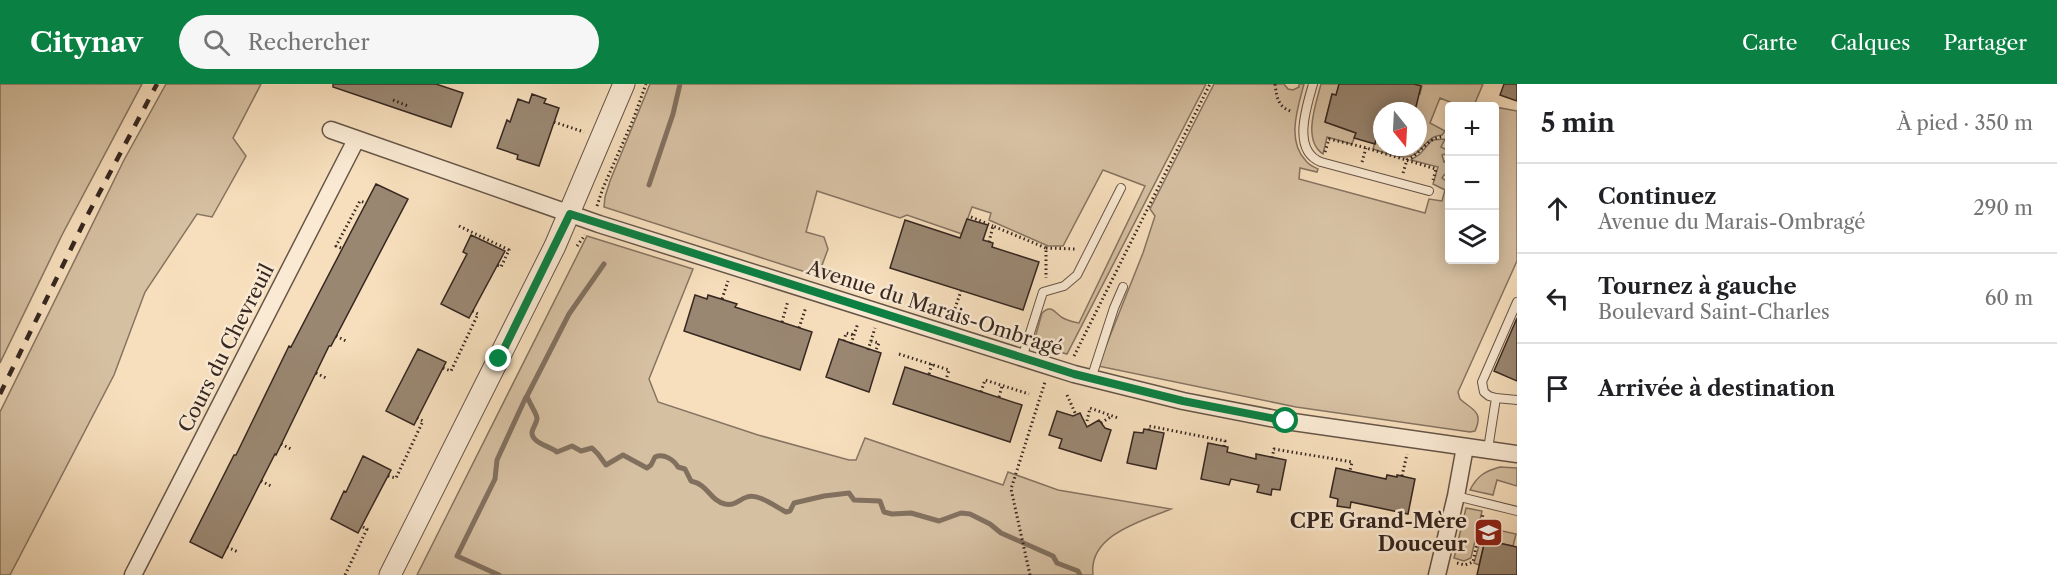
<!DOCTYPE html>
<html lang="fr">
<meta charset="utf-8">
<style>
:root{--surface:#fff;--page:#f6f6f6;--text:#202124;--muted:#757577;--line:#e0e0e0;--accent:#0b8043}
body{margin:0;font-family:"Libre Caslon Text",serif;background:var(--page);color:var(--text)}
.controls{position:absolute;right:18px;top:18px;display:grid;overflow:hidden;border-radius:6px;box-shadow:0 3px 15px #0003}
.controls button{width:54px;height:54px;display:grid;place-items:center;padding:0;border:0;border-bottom:2px solid var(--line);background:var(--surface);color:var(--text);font:30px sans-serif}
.compass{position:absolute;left:1373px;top:18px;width:54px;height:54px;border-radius:50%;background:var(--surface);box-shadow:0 3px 15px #0003;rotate:162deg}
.stop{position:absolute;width:18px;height:18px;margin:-14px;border:4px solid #0b8043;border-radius:50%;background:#fff}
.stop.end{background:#0b8043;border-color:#fff;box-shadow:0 2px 6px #0008}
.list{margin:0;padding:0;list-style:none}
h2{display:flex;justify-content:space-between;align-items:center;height:78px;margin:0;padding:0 24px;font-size:26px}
h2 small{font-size:20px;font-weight:400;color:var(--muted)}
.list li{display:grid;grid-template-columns:39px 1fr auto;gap:18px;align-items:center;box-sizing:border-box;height:90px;padding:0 24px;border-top:2px solid var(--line)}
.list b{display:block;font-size:22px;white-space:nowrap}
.list p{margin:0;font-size:20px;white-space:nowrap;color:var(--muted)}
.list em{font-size:20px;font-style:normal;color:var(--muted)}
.icon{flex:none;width:33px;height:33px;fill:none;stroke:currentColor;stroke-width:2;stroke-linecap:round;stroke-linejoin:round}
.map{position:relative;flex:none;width:1517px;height:491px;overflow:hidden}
header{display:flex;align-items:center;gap:36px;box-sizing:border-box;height:84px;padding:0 30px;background:var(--accent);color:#fff}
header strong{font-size:28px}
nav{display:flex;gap:33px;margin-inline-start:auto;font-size:21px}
.search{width:420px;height:54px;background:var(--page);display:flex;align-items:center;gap:15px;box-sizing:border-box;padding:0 21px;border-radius:33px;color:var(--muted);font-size:22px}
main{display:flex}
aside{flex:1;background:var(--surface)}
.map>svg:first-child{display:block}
</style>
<header>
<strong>Citynav</strong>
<div class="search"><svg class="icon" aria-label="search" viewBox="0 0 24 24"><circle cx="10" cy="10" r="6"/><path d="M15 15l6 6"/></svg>Rechercher</div>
<nav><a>Carte</a><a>Calques</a><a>Partager</a></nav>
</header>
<main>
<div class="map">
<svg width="1517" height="491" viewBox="0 0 1517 491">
<rect width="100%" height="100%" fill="#f7dfbd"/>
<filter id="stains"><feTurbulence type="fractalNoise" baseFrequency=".00333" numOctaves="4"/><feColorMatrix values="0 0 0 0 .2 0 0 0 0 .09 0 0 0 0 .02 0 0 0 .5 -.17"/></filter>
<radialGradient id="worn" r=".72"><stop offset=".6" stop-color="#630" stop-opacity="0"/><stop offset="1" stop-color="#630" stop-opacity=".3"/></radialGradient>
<path fill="#d6c0a2" stroke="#867462" stroke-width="1.5" d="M0,0H142L62,151L0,279Z
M166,0H261L233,54L246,72L212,133L197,130L145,208L114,291L10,491H0V328L124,76Z
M650,0H1206L1067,270L1033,261L1042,229C1052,219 1055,230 1063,234C1068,237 1074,238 1079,239L1145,102L1103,86L1063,162H1048L989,136L991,129L972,123L962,150L907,131L900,134L817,107L806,148L824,153L828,165L818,192L604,123L605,113L610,97Z
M1214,0H1284L1288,5L1293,6L1299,3V0H1304C1298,23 1286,57 1306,77C1309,81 1314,83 1318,85L1317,88L1300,84L1299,95L1425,129L1429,115L1442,117L1445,106L1433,100L1438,83L1411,76L1420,70L1432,56L1445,55L1441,63L1449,67V69L1442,71L1444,78L1449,75V90L1444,91L1442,94L1449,99L1450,176H1494L1495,23L1517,27V177L1458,308L1460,315C1472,326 1484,327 1475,347L1470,348L1296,323L1098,282L1143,169L1155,132L1150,125Z
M1321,0H1341L1339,2L1336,11H1332L1325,38L1356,49L1352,60L1327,53L1323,70C1302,56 1316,20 1321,0Z
M1414,0H1483L1475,19L1492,22H1460L1440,14L1430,39L1445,47L1442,51C1424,52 1423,72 1406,73C1397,74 1383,68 1373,65L1376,55L1382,57V63H1418V27H1415L1417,10H1420L1422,2Z
M587,152L693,185L649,295L658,318L758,351L849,376H856L865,354L1003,401L1008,388L1058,406L1171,425C1142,437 1088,451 1093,491H417Z
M1500,383L1517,384V402L1497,396L1493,411L1470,406C1477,392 1485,387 1500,383Z
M1466,424L1482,427L1471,474L1464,477L1454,474Z
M1484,443L1516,450L1513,462L1485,456L1479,481L1474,479L1480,458H1482L1485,448L1496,451L1497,448L1483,445Z"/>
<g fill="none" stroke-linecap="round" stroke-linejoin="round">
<path stroke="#82705f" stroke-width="5" d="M649,101L673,30L680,0
M604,180L569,230L527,312C529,319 536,328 537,334C537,339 533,343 532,348C531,359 550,362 557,368L572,362L581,367L592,364L598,370L606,381L623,371L647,384L651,381L655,373C664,369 674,376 678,383L685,385L691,397C709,401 709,416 725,420C735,422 738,416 747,413C758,409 776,423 786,428L790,427L794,419L824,412L849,409L854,416L880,417L884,428L892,430L911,429L939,437L961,429L970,430L990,440L1001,449L1053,472L1057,479L1078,487L1080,491
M499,491L457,472L495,395L497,376L526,313"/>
</g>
<path fill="#9a8772" stroke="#362721" stroke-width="1.5" d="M333,0H436L463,9L451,43L333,3Z
M1339,0H1414L1421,2L1415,27H1382V57L1376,55L1375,60L1354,54L1356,49L1325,38L1332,10L1336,11Z
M1504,0H1517V17L1500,11Z
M532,10L546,15L544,19L559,24L539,82L517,75L518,71L497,64L507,36L510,38L518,15L529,19Z
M376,100L408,115L331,262H329L276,371L275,370L222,474L190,458L234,371H236L289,262L291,263Z
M967,135L988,141L983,156L993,159L992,163L1039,178L1023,226L890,184L905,136L960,154Z
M471,151L505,167L469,234L441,220L467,170L463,168Z
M695,211L707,215L708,211L737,220L735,223L812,248L800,286L684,247Z
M1517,234V297L1494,287Z
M839,255L881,269L869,308L826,293Z
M418,265L446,278L414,341L386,327Z
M905,283L1022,321L1010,358L893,320Z
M1057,327L1073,332L1080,329L1087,343L1099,336L1105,344L1111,346L1101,377L1059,364L1062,355L1049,351Z
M1144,345L1164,349L1156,385L1127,379L1134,348L1143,349Z
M1208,359L1228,363L1227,368L1256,375V370L1286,376L1280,406L1272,405L1271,411L1257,408L1259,401L1231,395L1229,401L1201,395Z
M363,372L391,386L358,449L331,435L344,407L346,408Z
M1336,384L1386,395L1387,391L1397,393V391L1415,395L1408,430L1351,418L1350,424L1337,422L1338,415L1330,413Z
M1485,456L1517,463V491H1477Z"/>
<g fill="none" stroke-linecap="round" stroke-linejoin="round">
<defs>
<path id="service" d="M1313,0C1307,22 1291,66 1321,78L1429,107
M1022,274L1043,208L1064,202L1077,191L1121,104
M1091,295L1114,224L1123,203
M1496,314L1489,312L1484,308L1482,298L1517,218
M1488,365L1496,314L1517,316
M1456,412L1517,427"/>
<path id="minor" d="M331,46L599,140L1074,290L1183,317L1286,337L1517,370
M133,491L356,56
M1437,491L1456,412L1465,363"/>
<path id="tertiary" d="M390,491L555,162L624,0"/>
</defs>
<use href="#service" stroke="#665548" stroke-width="10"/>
<use href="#minor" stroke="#665548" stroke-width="19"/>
<use href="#tertiary" stroke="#665548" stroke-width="23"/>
<path stroke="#362721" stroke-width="3" stroke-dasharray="1.5 3" stroke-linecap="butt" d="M1275,0C1277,15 1278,23 1293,28
M393,16L408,22
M554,38L584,48
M1325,68L1329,55L1363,63L1436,85L1433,96
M1362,78L1366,64
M1403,89L1407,76C1421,70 1427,53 1443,53
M597,122L603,104L633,36L646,0
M971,133L993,142
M459,142L509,166L501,183L497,181
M989,158L993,142L1046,164V194
M577,162L585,151
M341,164L336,162L360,117L366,119
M1046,164L1076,165
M722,215L728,197
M952,233L961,207
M782,238L788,217
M799,244L806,223
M336,252L346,257
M844,257L846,249L854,251
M871,257L879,259L875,268
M851,260L858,239
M868,266L875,244
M899,270L949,286L946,296
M1074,272L1210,0
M443,284L451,287L478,230L472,227
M316,289L326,294
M929,290L932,280
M981,308L985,296L1029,310
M1067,311L1076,331
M999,313L1002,302
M1087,337L1090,324L1118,334
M1101,339L1112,332
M1149,346V342L1225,357L1224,362
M281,360L291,365
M1272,374L1274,365L1352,378L1350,387
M388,392L396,394L423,337L417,334
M1402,392L1407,370
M261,397L271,402
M227,463L238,468
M1457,479L1465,481L1473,478L1483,430
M345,491L367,445L361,442
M1030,491L1011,405L1045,298"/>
<use href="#service" stroke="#faead4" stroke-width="8"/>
<use href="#minor" stroke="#faead4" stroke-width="16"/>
<use href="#tertiary" stroke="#faead4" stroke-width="21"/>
<path stroke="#362721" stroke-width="4.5" stroke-dasharray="10 10" stroke-linecap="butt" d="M0,310L86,134L157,0"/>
</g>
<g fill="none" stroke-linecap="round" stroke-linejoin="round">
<path stroke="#0b8043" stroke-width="8" d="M499,275L570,130L1074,290L1183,317L1286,337"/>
</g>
<defs>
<symbol id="school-square" viewBox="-11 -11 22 22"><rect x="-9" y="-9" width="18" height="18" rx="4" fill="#8f2418" stroke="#faead4"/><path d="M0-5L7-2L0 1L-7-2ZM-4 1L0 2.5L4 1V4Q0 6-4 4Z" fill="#fff"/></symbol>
</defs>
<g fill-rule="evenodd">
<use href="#school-square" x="1472" y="432" width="33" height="33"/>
</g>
<g text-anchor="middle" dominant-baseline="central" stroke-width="5" stroke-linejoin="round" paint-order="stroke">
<g font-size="20" fill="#362721" stroke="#faead4">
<text transform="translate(935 224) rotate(18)">Avenue du Marais-Ombragé</text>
<text transform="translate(226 264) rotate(-63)">Cours du Chevreuil</text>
</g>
<g font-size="20" font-weight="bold" fill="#362721" stroke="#faead4" text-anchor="end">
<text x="1467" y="437">CPE Grand-Mère<tspan x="1467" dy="23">Douceur</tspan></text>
</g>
</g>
<rect width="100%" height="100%" filter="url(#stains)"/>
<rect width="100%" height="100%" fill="url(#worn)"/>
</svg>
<div class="controls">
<button>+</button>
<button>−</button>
<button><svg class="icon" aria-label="layers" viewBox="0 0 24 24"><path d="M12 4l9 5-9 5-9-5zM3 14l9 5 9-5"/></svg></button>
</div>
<svg class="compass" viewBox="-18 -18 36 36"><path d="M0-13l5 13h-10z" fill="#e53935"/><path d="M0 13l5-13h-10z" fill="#757577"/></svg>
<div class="stop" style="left:1286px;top:337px"></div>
<div class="stop end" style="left:499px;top:275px"></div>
</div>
<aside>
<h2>5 min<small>À pied · 350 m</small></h2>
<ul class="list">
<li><svg class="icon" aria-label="ahead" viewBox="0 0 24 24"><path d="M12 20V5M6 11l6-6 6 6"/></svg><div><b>Continuez</b><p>Avenue du Marais-Ombragé</p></div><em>290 m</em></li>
<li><svg class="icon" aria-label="left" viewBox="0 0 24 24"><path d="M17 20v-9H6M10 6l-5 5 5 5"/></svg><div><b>Tournez à gauche</b><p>Boulevard Saint-Charles</p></div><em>60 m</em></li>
<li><svg class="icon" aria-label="arrive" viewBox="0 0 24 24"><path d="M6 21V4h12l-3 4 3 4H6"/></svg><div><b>Arrivée à destination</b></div></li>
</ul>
</aside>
</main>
